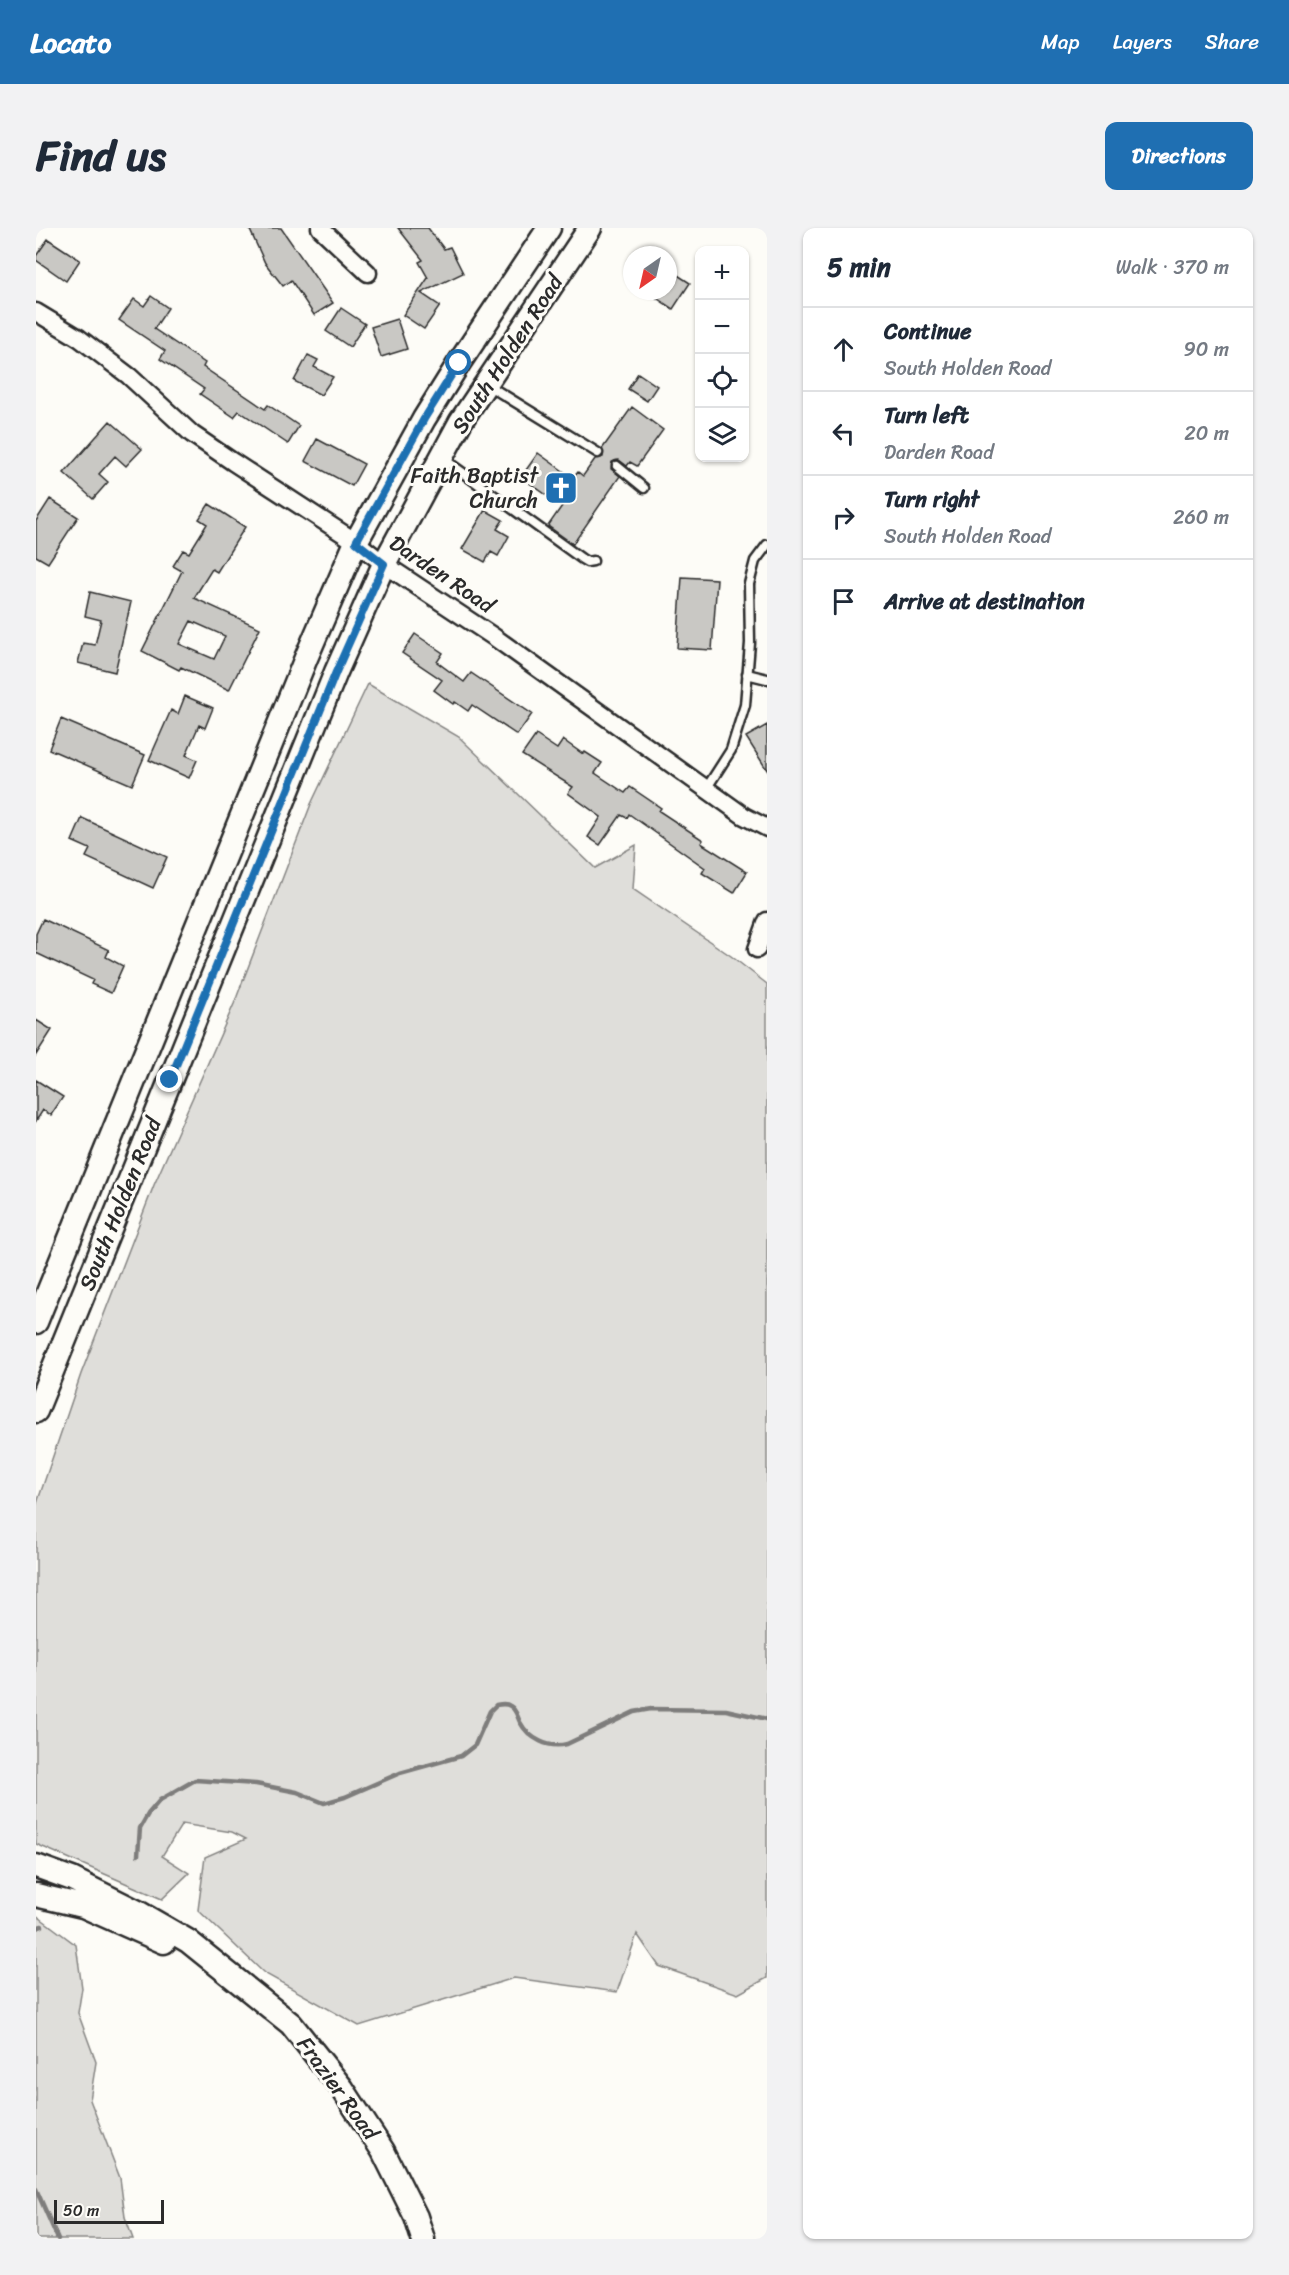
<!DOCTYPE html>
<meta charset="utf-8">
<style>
:root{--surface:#fff;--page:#f2f2f3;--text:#1f2937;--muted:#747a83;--line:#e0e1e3;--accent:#1f6fb2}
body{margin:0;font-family:Sriracha,sans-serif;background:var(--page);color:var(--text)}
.controls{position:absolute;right:18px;top:18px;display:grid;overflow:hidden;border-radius:12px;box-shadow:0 2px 4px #0004}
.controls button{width:54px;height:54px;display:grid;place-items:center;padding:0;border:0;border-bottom:2px solid var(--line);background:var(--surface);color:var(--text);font:30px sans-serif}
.compass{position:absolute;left:587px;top:18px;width:54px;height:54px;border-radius:50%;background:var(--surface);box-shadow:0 2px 4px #0004;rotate:214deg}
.scale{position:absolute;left:18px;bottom:15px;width:110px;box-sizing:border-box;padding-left:6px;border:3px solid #2b2b2b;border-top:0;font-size:16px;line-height:21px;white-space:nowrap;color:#2b2b2b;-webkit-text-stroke:4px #fdfcf7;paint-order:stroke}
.stop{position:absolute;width:18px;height:18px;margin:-14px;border:4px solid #1f6fb2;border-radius:50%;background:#fff}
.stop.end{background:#1f6fb2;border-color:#fff;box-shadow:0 2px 6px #0008}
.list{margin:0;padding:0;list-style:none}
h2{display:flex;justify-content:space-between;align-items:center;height:78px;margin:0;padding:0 24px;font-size:26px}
h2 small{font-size:20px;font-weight:400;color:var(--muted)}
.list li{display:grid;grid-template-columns:39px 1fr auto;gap:18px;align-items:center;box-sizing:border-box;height:84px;padding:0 24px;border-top:2px solid var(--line)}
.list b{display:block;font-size:22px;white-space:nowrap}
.list p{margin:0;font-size:20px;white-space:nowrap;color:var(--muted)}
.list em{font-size:20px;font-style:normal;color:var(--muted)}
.icon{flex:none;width:33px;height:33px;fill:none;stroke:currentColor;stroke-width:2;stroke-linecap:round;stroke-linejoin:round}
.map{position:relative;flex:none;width:731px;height:2011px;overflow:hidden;border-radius:12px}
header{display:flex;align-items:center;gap:36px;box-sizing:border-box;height:84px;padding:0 30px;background:var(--accent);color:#fff}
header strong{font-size:28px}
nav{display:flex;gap:33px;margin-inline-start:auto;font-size:21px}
.intro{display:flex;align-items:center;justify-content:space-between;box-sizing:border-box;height:144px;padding:0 36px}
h1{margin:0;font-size:42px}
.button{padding:15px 27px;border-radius:12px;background:var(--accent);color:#fff;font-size:21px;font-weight:700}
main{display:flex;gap:36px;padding:0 36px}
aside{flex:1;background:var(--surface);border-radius:12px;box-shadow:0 2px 4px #0004}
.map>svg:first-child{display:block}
</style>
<header>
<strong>Locato</strong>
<nav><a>Map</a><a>Layers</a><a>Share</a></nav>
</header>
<div class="intro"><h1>Find us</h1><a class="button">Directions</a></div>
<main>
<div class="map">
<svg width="731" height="2011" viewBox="0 0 731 2011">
<rect width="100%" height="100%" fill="#fdfcf7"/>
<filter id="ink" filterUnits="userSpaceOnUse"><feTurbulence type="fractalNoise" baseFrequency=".0167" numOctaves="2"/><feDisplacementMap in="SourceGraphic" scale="12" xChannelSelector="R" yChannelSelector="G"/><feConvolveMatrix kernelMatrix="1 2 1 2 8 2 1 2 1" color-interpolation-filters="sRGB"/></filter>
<g filter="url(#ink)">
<path fill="#dfdeda" stroke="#858482" stroke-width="1.5" d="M332,456L423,509L559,640L600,617L597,661L695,728L731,756V1750L702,1766L623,1738L601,1706L581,1764L478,1750L323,1798L228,1745L162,1682L169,1629L210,1611L196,1604L146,1596L126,1628L153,1645L126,1671L0,1616V1278L45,1146L118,957L198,776L275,576Z
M0,1687L40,1717L46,1760L42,1785L60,1834L54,1872L84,1950L89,1989L97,2011H0Z"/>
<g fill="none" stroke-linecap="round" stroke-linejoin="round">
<path stroke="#7e7d7b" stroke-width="4.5" d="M102,1627L104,1600L112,1586L124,1572L159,1552L220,1556L261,1564L288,1575L309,1569L364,1545L425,1528L439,1517L454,1483L460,1477C465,1476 470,1475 474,1478C480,1481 481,1488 484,1494C493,1511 513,1521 531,1516L598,1484L615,1481L690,1482L731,1491
M0,1700L6,1698
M0,1961L22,2011"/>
</g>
<path fill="#c9c8c4" stroke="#2b2b2b" stroke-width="1.5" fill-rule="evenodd" d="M213,0H245L297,75L278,87L255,52L247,58L229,35Z
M362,0H392L408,21L414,19L427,45L385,65L404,78L388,101L367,87L392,50L383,34L387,32Z
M12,11L44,32L30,53L0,32V28Z
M637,44L654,55L637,81L610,63H632V52Z
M115,68L132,80L118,101L169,135L167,139L229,181L232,177L263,198L252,216L203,183L198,189L164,166L168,161L124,131L129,123L83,92L98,71L108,78Z
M305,80L329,96L314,119L290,103Z
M361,91L371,121L345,129L335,99Z
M272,127L282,132L278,139L297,149L285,167L258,153Z
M602,145L621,158L611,173L592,161Z
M596,179L627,202L601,238L594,234L591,238L583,232L576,234L575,241L584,248L537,316L512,298L526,278L485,249L502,225L537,250L542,244L547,248L559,231L567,229L566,221Z
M74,193L106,221L90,238L79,228L63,246L72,254L57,271L28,245Z
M281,211L328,236L316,258L269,233Z
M14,271L42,289L12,335L0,328V293Z
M173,276L209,299L181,344L176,341L158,370L224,400L193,462L145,439L143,442L106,423L146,343L137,338L147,322L153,325L171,296L163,291ZM155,393L189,408L178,431L143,416Z
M449,282L467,292L461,301L473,308L462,328L455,324L449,334L426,321Z
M646,349L681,351L676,422L641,420Z
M54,364L95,374L79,444L42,435L47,415L59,417L65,392L49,388Z
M379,406L407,425L401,434L428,454L435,445L496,486L481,507L436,477L432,483L419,474L417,476L398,462L406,452L366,425Z
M149,468L177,480L169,500L163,497L150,527L161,532L153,550L113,532L135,482L142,486Z
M25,491L109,527L96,557L13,521Z
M731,497V542L710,509Z
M500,507L521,521L527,512L547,526L549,524L566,535L559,545L589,565L594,559L625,580L623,583L667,612L665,615L711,644L698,665L666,645L669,640L593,586L591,590L585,587L564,617L552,609L565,589L532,565L537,559L486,527Z
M46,590L131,629L117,660L50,629L54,621L36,613Z
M7,691L73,722L70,729L87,738L75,765L55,756L57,752L0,725V706Z
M0,792L16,802L0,827Z
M0,852L27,869L15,887L7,882L0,893Z"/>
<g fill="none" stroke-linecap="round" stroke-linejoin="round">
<defs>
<path id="lane" d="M450,156L562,225
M405,229L546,331L551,334L557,333
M581,238L608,260
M711,446L731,451
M670,561L695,522L709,477L714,415L713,356L719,333L731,317"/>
<path id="street" d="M284,0L332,45
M0,84L43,110L93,148L156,206L197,234L320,314L348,336L458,409L708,588L731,600
M721,721L731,693"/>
<path id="secondary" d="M0,1094L270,430L320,314L388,191L423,135L513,0
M0,1183L300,444L348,336L425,193L554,0
M0,1638L36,1651L100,1683L152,1713L255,1796L306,1860L347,1923L380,1989L387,2011
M0,1667L47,1678L128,1714"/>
</defs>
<use href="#lane" stroke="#2b2b2b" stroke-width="13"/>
<use href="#street" stroke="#2b2b2b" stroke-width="21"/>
<use href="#secondary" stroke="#2b2b2b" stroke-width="27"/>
<use href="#lane" stroke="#fdfcf7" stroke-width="8"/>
<use href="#street" stroke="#fdfcf7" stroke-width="16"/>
<use href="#secondary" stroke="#fdfcf7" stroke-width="22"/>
</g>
</g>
<g fill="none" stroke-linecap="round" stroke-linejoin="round" filter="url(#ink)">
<path stroke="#1f6fb2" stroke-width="8" d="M134,852L300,444L348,336L320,314L388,191L423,135"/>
</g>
<defs>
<symbol id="church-square" viewBox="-11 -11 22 22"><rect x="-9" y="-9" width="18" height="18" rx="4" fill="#1f6fb2" stroke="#fdfcf7"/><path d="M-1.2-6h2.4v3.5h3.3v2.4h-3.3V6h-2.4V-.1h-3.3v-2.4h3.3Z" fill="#fff"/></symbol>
</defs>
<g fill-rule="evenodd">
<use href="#church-square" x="506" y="241" width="38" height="38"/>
</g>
<g text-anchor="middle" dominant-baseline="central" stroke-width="6" stroke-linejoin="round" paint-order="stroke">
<g font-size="22" fill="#2b2b2b" stroke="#fdfcf7">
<text transform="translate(471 126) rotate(-57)">South Holden Road</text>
<text transform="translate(406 346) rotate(34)">Darden Road</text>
<text transform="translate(84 976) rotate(-68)">South Holden Road</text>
<text transform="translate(302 1860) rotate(54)">Frazier Road</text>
</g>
<g font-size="22" fill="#2b2b2b" stroke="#fdfcf7" text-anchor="end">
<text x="502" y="247">Faith Baptist<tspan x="502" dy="25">Church</tspan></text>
</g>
</g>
</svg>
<div class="controls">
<button>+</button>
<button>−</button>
<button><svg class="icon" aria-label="locate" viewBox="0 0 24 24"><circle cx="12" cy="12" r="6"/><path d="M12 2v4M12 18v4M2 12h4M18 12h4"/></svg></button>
<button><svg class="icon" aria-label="layers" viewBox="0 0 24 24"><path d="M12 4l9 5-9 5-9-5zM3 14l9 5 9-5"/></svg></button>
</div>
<svg class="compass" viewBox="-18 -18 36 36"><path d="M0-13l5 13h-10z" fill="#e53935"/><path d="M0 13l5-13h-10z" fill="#747a83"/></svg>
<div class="scale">50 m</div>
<div class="stop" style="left:423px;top:135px"></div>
<div class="stop end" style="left:134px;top:852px"></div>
</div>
<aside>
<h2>5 min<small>Walk · 370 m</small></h2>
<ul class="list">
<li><svg class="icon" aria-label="ahead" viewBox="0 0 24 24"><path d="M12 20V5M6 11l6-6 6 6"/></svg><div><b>Continue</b><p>South Holden Road</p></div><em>90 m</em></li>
<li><svg class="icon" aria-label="left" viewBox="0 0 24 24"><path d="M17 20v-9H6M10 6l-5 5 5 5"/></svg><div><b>Turn left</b><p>Darden Road</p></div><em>20 m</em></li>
<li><svg class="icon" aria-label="right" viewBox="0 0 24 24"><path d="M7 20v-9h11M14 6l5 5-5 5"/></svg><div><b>Turn right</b><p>South Holden Road</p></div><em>260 m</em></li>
<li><svg class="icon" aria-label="arrive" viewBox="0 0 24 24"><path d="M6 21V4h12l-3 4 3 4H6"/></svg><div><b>Arrive at destination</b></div></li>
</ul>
</aside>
</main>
